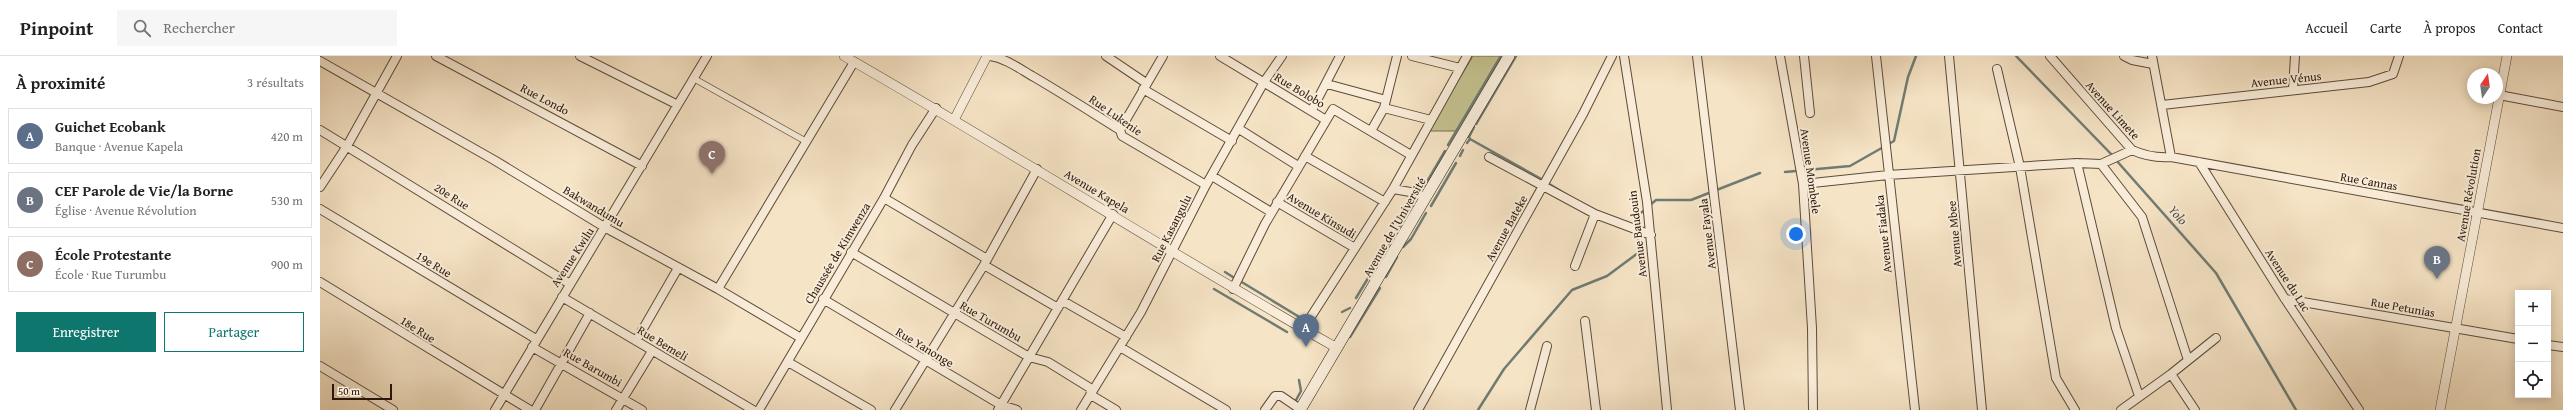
<!DOCTYPE html>
<html lang="fr">
<meta charset="utf-8">
<style>
:root{--surface:#fff;--page:#f6f6f6;--text:#202124;--muted:#757577;--line:#e0e0e0;--accent:#0f766e}
body{margin:0;font-family:"Gentium Book Plus",serif;background:var(--page);color:var(--text)}
.controls{position:absolute;right:12px;bottom:12px;display:grid;overflow:hidden;border-radius:0px;box-shadow:0 2px 10px #0003}
.controls button{width:36px;height:36px;display:grid;place-items:center;padding:0;border:0;border-bottom:1px solid var(--line);background:var(--surface);color:var(--text);font:20px sans-serif}
.compass{position:absolute;left:2147px;top:12px;width:36px;height:36px;border-radius:50%;background:var(--surface);box-shadow:0 2px 10px #0003;rotate:13deg}
.scale{position:absolute;left:12px;bottom:10px;width:60px;box-sizing:border-box;padding-left:4px;border:2px solid #2b180a;border-top:0;font-size:11px;line-height:14px;white-space:nowrap;color:#2b180a;-webkit-text-stroke:3px #f9edda;paint-order:stroke}
.you{position:absolute;left:1476px;top:178px;width:14px;height:14px;margin:-10px;border:3px solid #fff;border-radius:50%;background:#1a73e8;box-shadow:0 0 0 6px #1a73e833}
.badge{display:grid;place-items:center;width:26px;height:26px;border-radius:50%;background:var(--accent);color:#fff;font-size:13px;font-weight:700}
.pin{position:absolute;translate:-50% -33px;filter:drop-shadow(0 1px 2px #0008)}
.pin::after{content:'';position:absolute;top:21px;width:14px;height:12px;background:inherit;clip-path:polygon(0 0,100% 0,50% 100%)}
.list{margin:0;padding:0;list-style:none}
h2{display:flex;justify-content:space-between;align-items:center;height:52px;margin:0;padding:0 16px;font-size:17px}
h2 small{font-size:13px;font-weight:400;color:var(--muted)}
.list li{display:grid;grid-template-columns:26px 1fr auto;gap:12px;align-items:center;box-sizing:border-box;height:56px;margin:0 8px 8px;padding:0 8px;border:1px solid var(--line);border-radius:0px}
.list b{display:block;font-size:15px;white-space:nowrap}
.list p{margin:0;font-size:13px;white-space:nowrap;color:var(--muted)}
.list em{font-size:13px;font-style:normal;color:var(--muted)}
.actions{display:flex;gap:8px;padding:12px 16px}
.actions a{flex:1;padding:9px 0;border:1px solid var(--accent);border-radius:0px;text-align:center;font-size:14px;color:var(--accent)}
.actions .main{background:var(--accent);color:#fff}
.icon{flex:none;width:22px;height:22px;fill:none;stroke:currentColor;stroke-width:2;stroke-linecap:round;stroke-linejoin:round}
.map{position:relative;flex:none;width:2243px;height:354px;overflow:hidden}
header{display:flex;align-items:center;gap:24px;box-sizing:border-box;height:56px;padding:0 20px;background:var(--surface);border-bottom:1px solid var(--line)}
header strong{font-size:19px}
nav{display:flex;gap:22px;margin-inline-start:auto;font-size:14px}
.search{width:280px;height:36px;background:var(--page);display:flex;align-items:center;gap:10px;box-sizing:border-box;padding:0 14px;border-radius:0px;color:var(--muted);font-size:15px}
main{display:flex}
aside{flex:1;background:var(--surface)}
.map>svg:first-child{display:block}
</style>
<header>
<strong>Pinpoint</strong>
<div class="search"><svg class="icon" aria-label="search" viewBox="0 0 24 24"><circle cx="10" cy="10" r="6"/><path d="M15 15l6 6"/></svg>Rechercher</div>
<nav><a>Accueil</a><a>Carte</a><a>À propos</a><a>Contact</a></nav>
</header>
<main>
<aside>
<h2>À proximité<small>3 résultats</small></h2>
<ul class="list">
<li><span class="badge" style="background:#5c6f8a">A</span><div><b>Guichet Ecobank</b><p>Banque · Avenue Kapela</p></div><em>420 m</em></li>
<li><span class="badge" style="background:#6b7280">B</span><div><b>CEF Parole de Vie/la Borne</b><p>Église · Avenue Révolution</p></div><em>530 m</em></li>
<li><span class="badge" style="background:#8d6e63">C</span><div><b>École Protestante</b><p>École · Rue Turumbu</p></div><em>900 m</em></li>
</ul>
<div class="actions"><a class="main">Enregistrer</a><a>Partager</a></div>
</aside>
<div class="map">
<svg width="2243" height="354" viewBox="0 0 2243 354">
<rect width="100%" height="100%" fill="#f6e4c6"/>
<filter id="stains"><feTurbulence type="fractalNoise" baseFrequency=".005" numOctaves="4"/><feColorMatrix values="0 0 0 0 .2 0 0 0 0 .09 0 0 0 0 .02 0 0 0 .5 -.17"/></filter>
<radialGradient id="worn" r=".72"><stop offset=".6" stop-color="#630" stop-opacity="0"/><stop offset="1" stop-color="#630" stop-opacity=".3"/></radialGradient>
<path fill="#c4c290" stroke="#786d4d" d="M1153,0H1180L1136,75H1108Z"/>
<g fill="none" stroke-linecap="round" stroke-linejoin="round">
<path stroke="#6f7c74" stroke-width="2.5" d="M1696,0L1793,100
M1156,68L1196,0
M1150,83L1149,81L1154,71
M1147,87L1150,83L1223,124
M1128,89L1181,0
M1140,100L1143,94
M1796,104L1896,217L1976,354
M1465,116L1530,110L1574,85L1588,21L1596,0
M1226,126L1249,140
M1101,136L1125,95
M1111,150L1136,107
M1329,150L1336,144H1371L1440,117
M1083,191L1091,183L1106,157
M905,216L916,223
M1066,221L1077,201
M920,225L981,262
M894,233L967,276
M1036,242L1098,140
M1022,256L1030,252
M1030,281L1060,232
M975,346L981,335L979,324
M1158,354L1184,313L1252,234L1287,220L1318,197V159L1326,153"/>
<defs>
<path id="pedestrian" d="M373,22L487,86"/>
<path id="minor" d="M116,0L322,110
M260,0L356,48
M670,0C685,2 700,13 714,21C743,38 771,56 800,74L802,80L886,129
M786,0L826,27
M900,0L1006,64
M1092,0L1140,12
M1304,0L1327,146L1347,354
M1377,0L1420,354
M1460,0L1483,128L1492,272L1493,354
M1484,0L1490,57
M1556,0L1595,354
M1629,0L1662,354
M1730,0L1812,94C1825,100 1837,102 1851,101L2243,172
M1804,0L1812,4L1833,8
M1832,0L1851,101
M0,5L174,104L286,172L398,233L481,282
M1677,13L1700,111L1736,322L1755,354
M1007,28L1066,44
M823,33L912,85
M1973,33L1975,0
M2179,39L2243,51
M1842,49L2049,26L2073,18L2079,0
M1064,52L1111,64
M992,54L1020,0
M919,73L978,110
M0,74L250,228
M800,74L843,0
M1051,75L1064,52L1077,0
M985,100L1065,146
M1169,101L1275,158L1331,179
M1879,106L1965,243L2039,354
M1757,107L1796,272L1819,340
M1781,108L1822,161L1868,304
M892,120L951,156
M1483,128L1568,119L1757,107L1781,108L1812,94
M0,131L27,90L77,0
M1073,133L1096,137L1106,142
M564,142L667,203
M957,146L1035,192
M0,153L216,283
M531,196L709,301L728,306L770,332L771,339L796,354
M664,209L738,252
M1255,210L1275,158
M0,226L210,354
M398,233L534,6
M913,233L945,168L1013,53L1091,99
M242,241L433,354
M503,243L681,349L697,354
M1965,243L2198,283
M743,245L806,281
M1265,265L1276,354
M983,273L1073,133L1147,0
M316,285L358,212
M2228,289L2243,291
M212,291L322,354
M800,291L906,354
M468,306L551,354
M0,310L73,354
M1851,318L1875,354
M175,354L387,0
M215,354L270,257
M296,354L332,295
M439,354L564,142L592,89L616,52
M575,354L664,209L717,113
M678,354L793,158
M761,354L821,256L886,129L944,26L962,0
M945,354L955,340H961L980,353
M1098,354L1263,58L1292,0
M1210,354L1227,290
M1801,354L1851,318L1896,282"/>
<path id="tertiary" d="M524,0C690,95 851,198 1017,292
M634,64L667,0
M2120,354L2187,0"/>
<path id="secondary" d="M980,354L1189,0"/>
</defs>
<use href="#pedestrian" stroke="#5e4b39" stroke-width="7"/>
<use href="#minor" stroke="#5e4b39" stroke-width="10"/>
<use href="#tertiary" stroke="#5e4b39" stroke-width="10"/>
<use href="#secondary" stroke="#2b180a" stroke-width="12"/>
<use href="#pedestrian" stroke="#f9edda" stroke-width="5.5"/>
<use href="#minor" stroke="#f9edda" stroke-width="8"/>
<use href="#tertiary" stroke="#f9edda" stroke-width="9"/>
<use href="#secondary" stroke="#f9edda" stroke-width="11"/>
</g>
<g text-anchor="middle" dominant-baseline="central" stroke-width="4" stroke-linejoin="round" paint-order="stroke">
<g font-size="12" fill="#2b180a" stroke="#f9edda">
<text transform="translate(1966 23) rotate(-6)">Avenue Vénus</text>
<text transform="translate(980 34) rotate(31)">Rue Bolobo</text>
<text transform="translate(225 43) rotate(28)">Rue Londo</text>
<text transform="translate(1793 54) rotate(48)">Avenue Limete</text>
<text transform="translate(796 59) rotate(35)">Rue Lukenie</text>
<text transform="translate(1491 115) rotate(82)">Avenue Mombele</text>
<text transform="translate(2049 125) rotate(10)">Rue Cannas</text>
<text transform="translate(777 135) rotate(31)">Avenue Kapela</text>
<text transform="translate(2148 139) rotate(-80)">Avenue Révolution</text>
<text transform="translate(132 140) rotate(32)">20e Rue</text>
<text transform="translate(274 150) rotate(31)">Bakwandumu</text>
<text transform="translate(1002 159) rotate(31)">Avenue Kinsudi</text>
<text transform="translate(1074 171) rotate(-60)">Avenue de l’Université</text>
<text transform="translate(851 172) rotate(-63)">Rue Kasangulu</text>
<text transform="translate(1186 172) rotate(-61)">Avenue Bateke</text>
<text transform="translate(1317 178) rotate(-97)">Avenue Baudouin</text>
<text transform="translate(1387 178) rotate(-97)">Avenue Fayala</text>
<text transform="translate(1563 178) rotate(-96)">Avenue Fiadaka</text>
<text transform="translate(1634 178) rotate(-95)">Avenue Mbee</text>
<text transform="translate(517 197) rotate(-59)">Chaussée de Kimwenza</text>
<text transform="translate(252 201) rotate(-57)">Avenue Kwilu</text>
<text transform="translate(114 208) rotate(31)">19e Rue</text>
<text transform="translate(1968 224) rotate(57)">Avenue du Lac</text>
<text transform="translate(2083 251) rotate(10)">Rue Petunias</text>
<text transform="translate(671 265) rotate(30)">Rue Turumbu</text>
<text transform="translate(98 273) rotate(32)">18e Rue</text>
<text transform="translate(343 287) rotate(31)">Rue Bemeli</text>
<text transform="translate(605 291) rotate(31)">Rue Yanonge</text>
<text transform="translate(273 311) rotate(30)">Rue Barumbi</text>
</g>
<g font-size="13" font-style="italic" fill="#535248" stroke="#f9edda">
<text transform="translate(1858 159) rotate(49)">Yolo</text>
</g>
</g>
<rect width="100%" height="100%" filter="url(#stains)"/>
<rect width="100%" height="100%" fill="url(#worn)"/>
</svg>
<div class="controls">
<button>+</button>
<button>−</button>
<button><svg class="icon" aria-label="locate" viewBox="0 0 24 24"><circle cx="12" cy="12" r="6"/><path d="M12 2v4M12 18v4M2 12h4M18 12h4"/></svg></button>
</div>
<svg class="compass" viewBox="-18 -18 36 36"><path d="M0-13l5 13h-10z" fill="#e53935"/><path d="M0 13l5-13h-10z" fill="#757577"/></svg>
<div class="scale">50 m</div>
<div class="you"></div>
<div class="pin badge" style="left:986px;top:291px;background:#5c6f8a">A</div>
<div class="pin badge" style="left:2117px;top:223px;background:#6b7280">B</div>
<div class="pin badge" style="left:392px;top:118px;background:#8d6e63">C</div>
</div>
</main>
